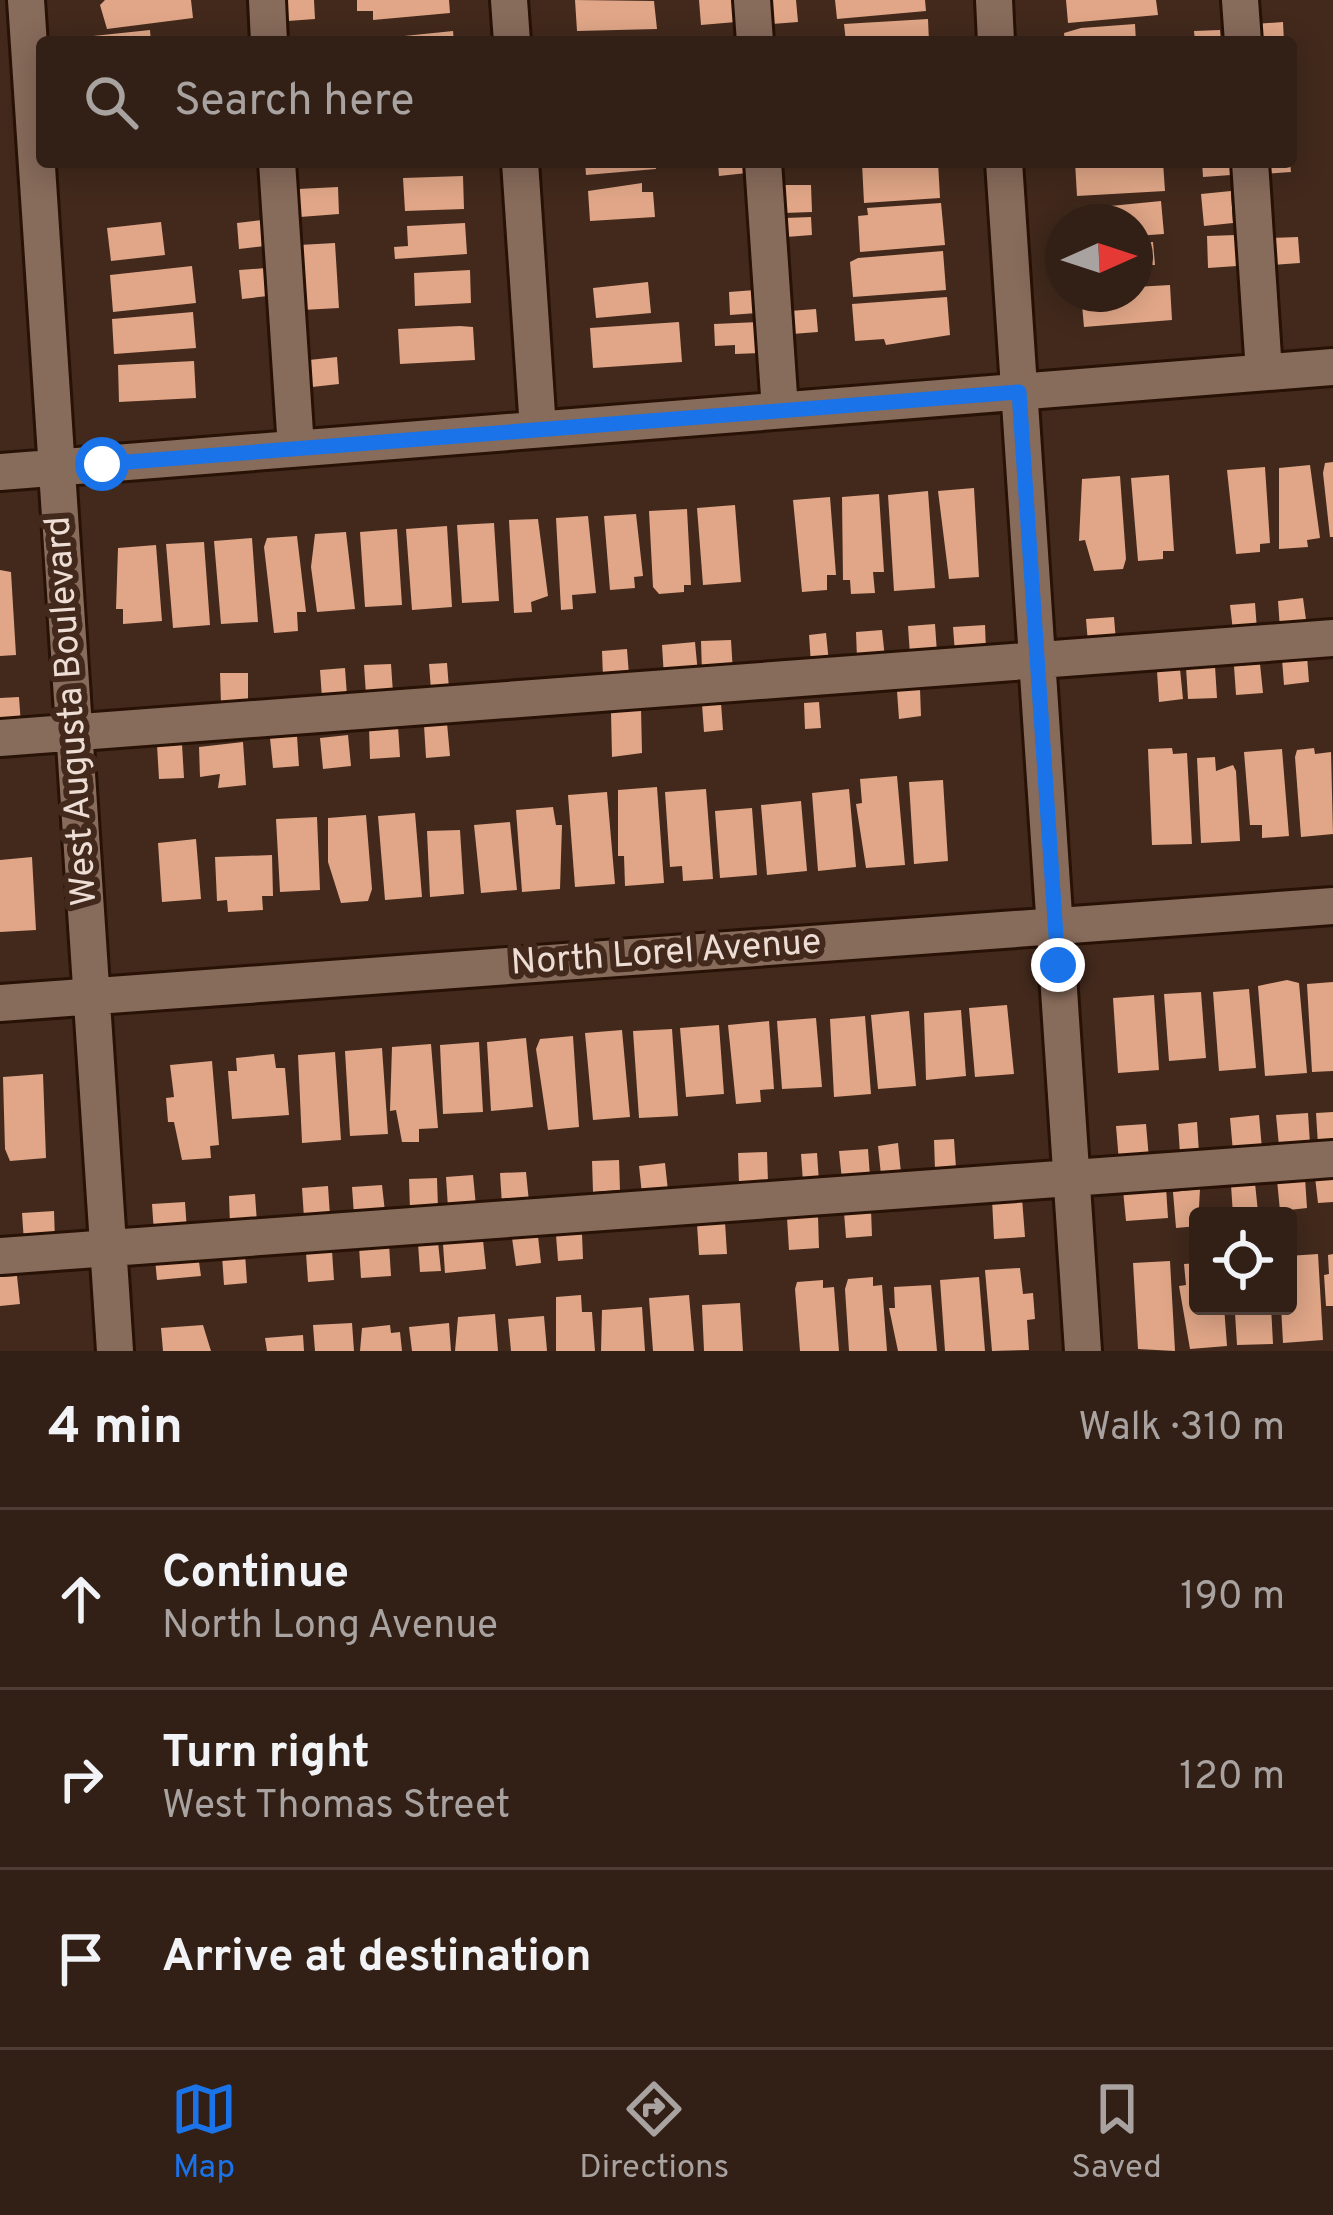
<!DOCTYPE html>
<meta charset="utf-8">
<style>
:root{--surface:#321f15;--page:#3a271e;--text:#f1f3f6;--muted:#a8a2a0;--line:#4d3d34;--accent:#1a73e8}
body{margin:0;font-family:Overpass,sans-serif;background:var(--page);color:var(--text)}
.controls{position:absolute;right:36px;bottom:36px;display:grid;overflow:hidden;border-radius:12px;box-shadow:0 6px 30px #0003}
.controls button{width:108px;height:108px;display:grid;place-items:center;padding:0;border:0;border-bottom:3px solid var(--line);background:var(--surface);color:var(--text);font:60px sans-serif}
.compass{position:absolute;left:1045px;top:204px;width:108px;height:108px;border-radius:50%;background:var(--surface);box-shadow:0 6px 30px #0003;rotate:87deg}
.stop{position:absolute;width:36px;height:36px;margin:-27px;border:9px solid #1a73e8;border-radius:50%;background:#fff}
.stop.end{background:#1a73e8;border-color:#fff;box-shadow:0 3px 12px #0008}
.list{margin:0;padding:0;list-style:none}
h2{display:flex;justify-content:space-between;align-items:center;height:156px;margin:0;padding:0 48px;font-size:51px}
h2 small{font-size:39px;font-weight:400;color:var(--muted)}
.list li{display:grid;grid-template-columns:78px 1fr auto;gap:36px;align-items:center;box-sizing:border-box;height:180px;padding:0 48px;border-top:3px solid var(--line)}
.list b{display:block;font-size:45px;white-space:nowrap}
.list p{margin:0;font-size:39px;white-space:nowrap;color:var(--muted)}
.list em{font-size:39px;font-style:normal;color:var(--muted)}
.icon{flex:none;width:66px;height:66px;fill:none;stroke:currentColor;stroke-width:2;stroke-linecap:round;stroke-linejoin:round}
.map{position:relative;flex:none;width:1333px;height:1351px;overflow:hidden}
.search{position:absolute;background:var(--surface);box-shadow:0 6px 30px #0003;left:36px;right:36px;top:36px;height:132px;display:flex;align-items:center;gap:30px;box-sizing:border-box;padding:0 42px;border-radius:12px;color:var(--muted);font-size:45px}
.sheet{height:696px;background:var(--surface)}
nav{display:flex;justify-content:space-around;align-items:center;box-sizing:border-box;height:168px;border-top:3px solid var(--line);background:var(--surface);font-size:33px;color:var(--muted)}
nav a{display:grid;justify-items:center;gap:6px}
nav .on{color:var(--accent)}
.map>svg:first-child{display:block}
</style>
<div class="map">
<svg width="1333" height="1351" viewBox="0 0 1333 1351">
<rect width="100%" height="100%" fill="#42291c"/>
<path fill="#e0a687" d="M105,0H191L193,18L107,29L100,5Z
M286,0H314L315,19L288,21Z
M357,0H449L450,13L373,20V11H357Z
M575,0L654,1L657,29L577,31Z
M699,0H735L736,22L701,25Z
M769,0H796L798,22L772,24Z
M835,0H925L926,11L837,19Z
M1066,0H1156L1158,15L1068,23Z
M928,19L929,42H846L844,24Z
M1283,22L1284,42H1255L1254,24Z
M1135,24L1136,42H1065L1064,33L1081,28Z
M150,30L151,42H94L93,36Z
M1220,30L1221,42H1195L1194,31Z
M453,31L454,42H375V39Z
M585,162H655L656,169L586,175Z
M718,162H746L747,173L719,176Z
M938,162L940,198L864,203L862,163Z
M1075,162H1163L1165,191L1077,196Z
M1202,162H1230L1231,175L1203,177Z
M1264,162H1290L1291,172L1265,174Z
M463,176L464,209L405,211L403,178Z
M642,183V192H653L655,217L590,221L588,191Z
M783,185H811L812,212L784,213Z
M338,187L339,214L300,217L298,189Z
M1231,191L1233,223L1204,226L1201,194Z
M1161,201L1164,234L1135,236V222H1082L1080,209Z
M941,203L945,245L860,252L858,216L868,215L867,208Z
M811,217L812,235L786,237L785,218Z
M262,220L265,246L239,249L237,223Z
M161,222L165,255L111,261L107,228Z
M465,223L467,254L395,259L394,247L408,246L407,226Z
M1236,235L1237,266L1208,268L1207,236Z
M1298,237L1300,263L1272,265L1270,238Z
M1153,242L1155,265H1145L1146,278L1135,279V243Z
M335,243L339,308L302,310L299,245Z
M943,251L946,290L853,297L850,262L858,258Z
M192,266L196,303L113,312L110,275Z
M266,268L268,296L242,299L239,270Z
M470,270L471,303L415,306L414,273Z
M648,282L651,313L596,318L593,288Z
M1170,285L1172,320L1084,327L1081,294H1135V287Z
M755,290L757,313L730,315L729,292Z
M947,297L950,335L886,345L884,339L855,341L852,304Z
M816,309L818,332L792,334L790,311Z
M193,312L196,348L114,354L112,319Z
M679,322L682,362L593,368L590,328Z
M759,322L760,353L735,354V345L715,346L714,324Z
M460,326L473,327L475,360L400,364L398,329Z
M337,357L339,384L312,387L309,360Z
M194,361L196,398L119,402L118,365Z
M1333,462V537H1330L1323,473L1325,463Z
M1310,465L1320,538L1307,540L1308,547L1279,549V468Z
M1265,467L1270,543L1260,544V552L1236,554L1227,470Z
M1169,475L1174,551H1163V559L1138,561L1131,478Z
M1120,476L1126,559L1123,569L1094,571L1085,540L1079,541L1082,479Z
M974,488L979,577L949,579L938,491Z
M928,491L935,588L894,591L888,495Z
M879,494L884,572H873L875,593L851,594L850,580H843L842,497Z
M830,497L836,575H827V590L802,592L793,500Z
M735,505L741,582L703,585L697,508Z
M687,509L691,585H684V592L659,594L653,587L649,511Z
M636,514L643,576L634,577L635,588L610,590L604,516Z
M588,516L596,593L572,595L573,609L561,610L556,518Z
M538,519L548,596L531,602L532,612L514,613L509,520Z
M494,523L499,601L462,603L457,525Z
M447,526L452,607L412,610L406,529Z
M397,529L402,605L365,607L360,532Z
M346,532L355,609L317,612L311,567L315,534Z
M297,536L306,612H297L298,631L274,633L264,547L267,538Z
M252,538L258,622L221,624L214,541Z
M204,542L210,625L173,628L166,544Z
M156,545L162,621L123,624V609H116L118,548Z
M0,570L11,572L16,655L0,656Z
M1303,598L1307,627L1280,629L1278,601Z
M1255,603L1257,630L1233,631L1230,605Z
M1114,617L1116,641L1088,643L1086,619Z
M935,624L937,653L910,655L908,626Z
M985,625L986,651L955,653L953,627Z
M882,630L885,658L857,659L856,632Z
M826,633L829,663L811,664L809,635Z
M731,640L733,673H702L701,641Z
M695,642L698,674L664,677L662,645Z
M627,649L629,675L603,677L602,651Z
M1307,656L1309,682L1284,685L1282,659Z
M447,663L449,689L431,690L429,664Z
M391,664L393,693L366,695L364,665Z
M1260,664L1263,693L1236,695L1234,666Z
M1215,666L1217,698L1188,699L1186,667Z
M345,668L347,696L322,698L320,670Z
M1180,669L1183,699L1159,702L1157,671Z
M220,673H248V703L221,704Z
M920,689L921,716L899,719L897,691Z
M19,697L21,725L0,726V698Z
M819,702L821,728L805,729L804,703Z
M721,703L723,730L704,732L702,704Z
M641,709L642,753L612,757L611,712Z
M447,723L450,756L426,758L424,725Z
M398,726L400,757L370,759L369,728Z
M348,735L351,766L323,769L320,738Z
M297,736L299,766L273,768L270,738Z
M243,742L246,785L218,788L220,774L200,777L199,747Z
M182,744L184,778L159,779L157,745Z
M1172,748L1173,754L1187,753L1192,844L1152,845L1148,749Z
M1314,748L1315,754L1331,752L1333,834L1301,837L1295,757L1297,750Z
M1282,749L1289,836L1262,838V825H1250L1244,752Z
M1215,757L1216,771L1233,765L1236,771L1240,841L1201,843L1197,758Z
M897,776L905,865L866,868L856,804L862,803L860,779Z
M943,780L948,861L914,864L909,782Z
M657,787L664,883L625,886L624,856H618V790Z
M706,789L713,879L683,881L682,866L670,867L665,792Z
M849,789L856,867L818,871L812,793Z
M607,792L615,884L575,887L568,795Z
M801,801L807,871L767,875L761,805Z
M553,807L556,825H562L560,889L522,892L516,810Z
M752,808L757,875L720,878L715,811Z
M415,813L422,897L385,900L378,816Z
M366,815L372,889L368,901L341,903L328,862V818Z
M317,817L320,890L280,892L276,819Z
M510,822L517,890L481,893L474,825Z
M460,830L464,894L430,897L427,831Z
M196,839L201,899L162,902L158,843Z
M272,855L273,896H262L263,910L228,912L227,900L217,901L215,857Z
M32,857L36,930L0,932V860Z
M1287,980L1299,983L1307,1073L1265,1076L1258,986Z
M1333,982V1071L1312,1072L1307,984Z
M1249,989L1256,1068L1219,1071L1213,992Z
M1201,992L1206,1058L1169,1061L1164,994Z
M1154,995L1159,1070L1118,1073L1113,998Z
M1007,1005L1014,1074L975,1077L969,1008Z
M961,1010L966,1076L926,1080L924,1013Z
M909,1011L916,1086L878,1089L871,1015Z
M865,1016L871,1094L834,1097L830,1019Z
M816,1018L822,1087L782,1089L777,1021Z
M769,1021L774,1089L760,1090L761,1102L736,1104L728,1025Z
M719,1025L724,1094L686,1097L680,1028Z
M672,1029L678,1116L639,1118L633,1031Z
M622,1030L630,1117L593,1120L585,1033Z
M573,1036L579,1127L548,1130L536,1049L540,1039Z
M526,1038L533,1107L491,1111L487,1042Z
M479,1042L483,1112L443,1114L440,1045Z
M431,1044L438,1128L419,1129V1142H402L396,1110L390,1111L392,1047Z
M382,1048L388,1134L350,1136L345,1051Z
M335,1052L341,1140L302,1143L298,1055Z
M274,1054L276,1068H285L289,1115L232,1119L228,1071H237L236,1058Z
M212,1061L219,1145L210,1146L211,1158L182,1160L174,1122H168L166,1098L174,1097L170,1065Z
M43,1074L46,1158L10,1161L5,1149L3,1077Z
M1333,1112V1144L1318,1145L1316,1113Z
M1308,1113L1310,1144L1279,1146L1276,1115Z
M1259,1115L1262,1149L1233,1152L1230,1118Z
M1197,1122L1199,1153L1180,1154L1178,1124Z
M1146,1124L1149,1159L1119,1162L1116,1126Z
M954,1139L956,1168L935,1170L934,1140Z
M898,1143L901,1173L881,1175L878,1146Z
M868,1149L870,1177L842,1180L839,1151Z
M767,1152L768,1182L739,1184L738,1153Z
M817,1153L819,1182H803L801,1154Z
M619,1160L620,1190L593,1192L592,1161Z
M665,1163L668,1191L642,1194L639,1166Z
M526,1172L529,1202L502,1205L500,1173Z
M473,1175L476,1206L448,1208L446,1177Z
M1333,1175V1202L1318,1203L1315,1177Z
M437,1178L438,1209L410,1210L409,1179Z
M1305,1178L1307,1208L1280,1211L1277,1180Z
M1255,1183L1258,1212L1233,1215L1231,1185Z
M382,1185L385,1212L354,1215L352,1187Z
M328,1186L330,1216L304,1218L302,1188Z
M1166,1187L1168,1218L1126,1221L1123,1190Z
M1200,1189L1198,1226L1176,1228L1173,1192Z
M255,1194L257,1223L230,1225L229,1196Z
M1022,1198L1025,1237L994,1239L992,1199Z
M185,1202L187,1231L154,1233L152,1204Z
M871,1210L872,1236L846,1238L844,1212Z
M54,1211L55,1240L24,1242L22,1213Z
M818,1216L819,1248L789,1250L787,1218Z
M725,1222L727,1254L699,1255L697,1224Z
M582,1234L583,1259L558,1261L556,1235Z
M538,1236L541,1263L516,1266L512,1238Z
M483,1240L486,1269L445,1273L443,1244Z
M438,1242L441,1271L420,1272L418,1243Z
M389,1244L391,1276L361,1278L359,1246Z
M332,1251L334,1280L308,1282L306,1253Z
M245,1253L247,1283L224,1285L222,1255Z
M1318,1254L1323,1340L1283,1343L1281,1306H1288V1256Z
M1333,1254V1306H1326L1324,1275L1329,1274L1328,1255Z
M198,1255L201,1276L157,1280L155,1259Z
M1170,1261L1175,1351L1138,1349L1133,1263Z
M1198,1263V1306H1224L1227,1346L1190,1349L1179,1286L1186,1285L1184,1264Z
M1020,1268L1023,1294L1033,1293L1035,1319L1027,1320L1029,1350L992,1351L985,1270Z
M17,1276L20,1304L0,1306V1277Z
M873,1277V1286L882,1285L887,1351H849L845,1289L848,1279Z
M979,1277L985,1351H945L940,1280Z
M823,1280V1288L834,1287L839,1351H800L795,1289L797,1282Z
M931,1285L937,1351H898L889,1308H895L894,1287Z
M581,1295L582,1312H592L595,1351H556V1297Z
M689,1295L694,1351H653L649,1298Z
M740,1303L743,1351H704L702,1305Z
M1228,1306H1271L1273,1344L1237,1345L1235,1313H1228Z
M642,1307L645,1351H601L602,1310Z
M495,1314L498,1351H455L458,1317Z
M544,1316L547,1351H511L508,1319Z
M352,1323L354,1351H315L313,1325Z
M449,1323L451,1351H412L409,1327Z
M203,1325L211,1351H163L161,1328Z
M390,1325L391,1333L400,1332L402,1351H360L362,1328Z
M303,1335L304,1351H267L265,1338Z"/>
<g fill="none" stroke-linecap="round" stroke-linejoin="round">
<defs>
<path id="minor" d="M26,0L115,1351
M267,0L269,42
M509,0L512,42
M752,0L755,42
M994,0L996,42
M1240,0L1243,42
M277,162L296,448
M520,162L538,429
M763,162L780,410
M1004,162L1083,1351
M1250,162L1264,372
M0,472L1333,367
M0,738L1333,638
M0,1003L1333,906
M0,1256L1333,1159"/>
</defs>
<use href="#minor" stroke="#281105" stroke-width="42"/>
<use href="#minor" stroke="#876b5b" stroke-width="36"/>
</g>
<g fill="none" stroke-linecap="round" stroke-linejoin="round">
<path stroke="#1a73e8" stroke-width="15" d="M102,464L1019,392L1058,965"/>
</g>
<g text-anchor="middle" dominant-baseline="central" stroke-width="12" stroke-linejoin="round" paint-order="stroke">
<g font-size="36" fill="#edddd4" stroke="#42291c">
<text transform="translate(73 711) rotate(-94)">West Augusta Boulevard</text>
<text transform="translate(666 954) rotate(-4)">North Lorel Avenue</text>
</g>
</g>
</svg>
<div class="controls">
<button><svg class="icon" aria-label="locate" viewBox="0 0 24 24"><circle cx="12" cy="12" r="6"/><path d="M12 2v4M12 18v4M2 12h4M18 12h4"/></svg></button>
</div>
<svg class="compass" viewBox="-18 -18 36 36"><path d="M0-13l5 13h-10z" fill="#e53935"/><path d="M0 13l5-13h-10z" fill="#a8a2a0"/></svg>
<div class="stop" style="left:102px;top:464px"></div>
<div class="stop end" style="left:1058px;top:965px"></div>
<div class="search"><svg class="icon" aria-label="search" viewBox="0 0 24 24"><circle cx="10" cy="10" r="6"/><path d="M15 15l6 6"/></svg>Search here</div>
</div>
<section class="sheet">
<h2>4 min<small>Walk · 310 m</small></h2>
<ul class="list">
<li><svg class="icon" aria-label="ahead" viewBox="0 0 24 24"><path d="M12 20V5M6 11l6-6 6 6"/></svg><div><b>Continue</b><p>North Long Avenue</p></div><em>190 m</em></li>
<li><svg class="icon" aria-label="right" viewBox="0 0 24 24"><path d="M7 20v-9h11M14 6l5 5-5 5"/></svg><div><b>Turn right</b><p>West Thomas Street</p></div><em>120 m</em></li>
<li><svg class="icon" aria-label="arrive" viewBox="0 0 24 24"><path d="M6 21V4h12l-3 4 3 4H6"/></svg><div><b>Arrive at destination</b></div></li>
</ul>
</section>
<nav>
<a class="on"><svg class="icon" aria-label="map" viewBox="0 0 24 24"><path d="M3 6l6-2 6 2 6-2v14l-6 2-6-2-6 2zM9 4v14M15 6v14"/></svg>Map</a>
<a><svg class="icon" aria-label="directions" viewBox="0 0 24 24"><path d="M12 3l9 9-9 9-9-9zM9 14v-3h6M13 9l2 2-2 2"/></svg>Directions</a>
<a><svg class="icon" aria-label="saved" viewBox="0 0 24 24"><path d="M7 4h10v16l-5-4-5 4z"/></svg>Saved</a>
</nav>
